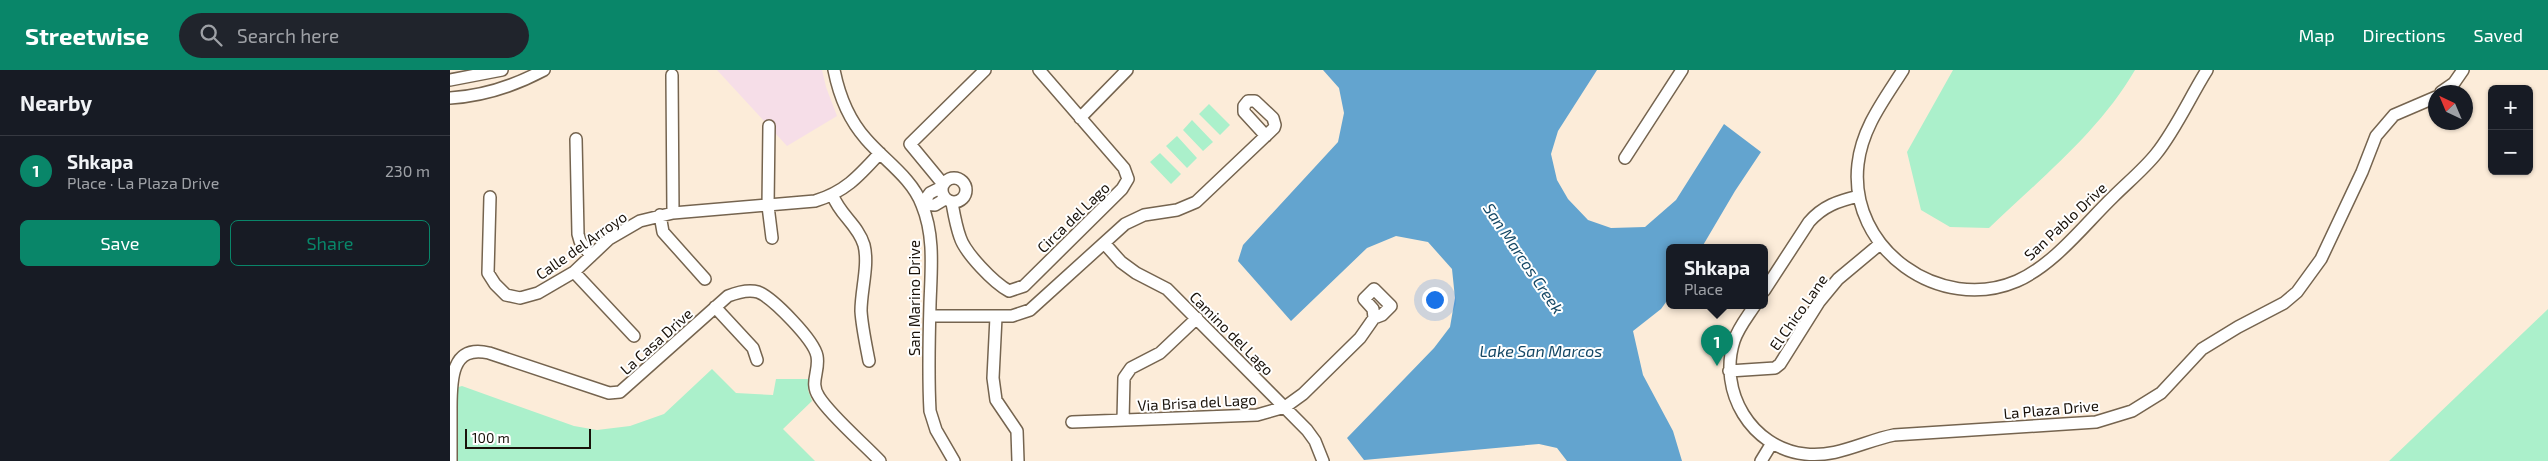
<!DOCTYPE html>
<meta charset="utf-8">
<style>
:root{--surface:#171b24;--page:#20242c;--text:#f1f3f6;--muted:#9ea1a6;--line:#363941;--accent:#098669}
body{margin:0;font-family:"Exo 2",sans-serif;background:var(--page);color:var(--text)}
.controls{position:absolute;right:15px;top:15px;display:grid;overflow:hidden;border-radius:8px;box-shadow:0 1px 4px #0004}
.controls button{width:45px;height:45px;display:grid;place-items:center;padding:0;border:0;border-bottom:1px solid var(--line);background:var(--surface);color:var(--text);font:25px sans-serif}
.compass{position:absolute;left:1978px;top:15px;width:45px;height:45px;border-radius:50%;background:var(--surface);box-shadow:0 1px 4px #0004;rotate:316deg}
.scale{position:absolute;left:15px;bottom:12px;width:126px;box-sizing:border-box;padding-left:5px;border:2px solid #19120a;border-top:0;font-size:14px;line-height:18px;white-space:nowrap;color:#19120a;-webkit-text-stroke:4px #fff;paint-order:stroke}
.you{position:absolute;left:984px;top:229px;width:18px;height:18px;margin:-12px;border:4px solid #fff;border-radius:50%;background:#1a73e8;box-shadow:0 0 0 8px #1a73e833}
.badge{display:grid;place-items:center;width:32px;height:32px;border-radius:50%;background:var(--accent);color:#fff;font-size:16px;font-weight:700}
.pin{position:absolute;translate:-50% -41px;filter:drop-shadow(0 1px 2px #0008)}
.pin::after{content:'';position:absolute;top:26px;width:18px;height:15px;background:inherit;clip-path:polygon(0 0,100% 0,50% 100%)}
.popup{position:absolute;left:1216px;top:174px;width:102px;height:65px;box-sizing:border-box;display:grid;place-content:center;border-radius:8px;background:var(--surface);filter:drop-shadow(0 1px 4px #0005);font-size:16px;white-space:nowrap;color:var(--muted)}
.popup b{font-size:19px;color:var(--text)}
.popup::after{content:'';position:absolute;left:50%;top:100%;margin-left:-10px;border:10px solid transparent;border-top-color:var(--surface)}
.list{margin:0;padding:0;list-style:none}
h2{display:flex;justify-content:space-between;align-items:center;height:65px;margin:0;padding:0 20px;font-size:21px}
h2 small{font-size:16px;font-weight:400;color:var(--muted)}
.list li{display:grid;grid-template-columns:32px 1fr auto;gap:15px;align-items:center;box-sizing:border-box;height:70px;padding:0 20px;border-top:1px solid var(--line)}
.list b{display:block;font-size:19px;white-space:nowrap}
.list p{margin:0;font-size:16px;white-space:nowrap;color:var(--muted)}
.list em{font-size:16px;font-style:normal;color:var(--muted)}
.actions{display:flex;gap:10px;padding:15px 20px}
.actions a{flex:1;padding:11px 0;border:1px solid var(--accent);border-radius:8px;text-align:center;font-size:18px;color:var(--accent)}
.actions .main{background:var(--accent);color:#fff}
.icon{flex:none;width:28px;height:28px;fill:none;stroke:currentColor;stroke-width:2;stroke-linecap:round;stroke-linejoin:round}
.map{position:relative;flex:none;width:2098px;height:391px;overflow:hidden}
header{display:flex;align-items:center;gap:30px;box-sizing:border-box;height:70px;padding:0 25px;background:var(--accent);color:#fff}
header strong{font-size:24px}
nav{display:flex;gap:28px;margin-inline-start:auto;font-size:18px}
.search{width:350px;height:45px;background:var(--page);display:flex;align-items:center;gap:12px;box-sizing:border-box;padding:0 18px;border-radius:28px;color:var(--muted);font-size:19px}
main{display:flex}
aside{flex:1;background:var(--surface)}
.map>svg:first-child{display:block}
</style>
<header>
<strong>Streetwise</strong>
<div class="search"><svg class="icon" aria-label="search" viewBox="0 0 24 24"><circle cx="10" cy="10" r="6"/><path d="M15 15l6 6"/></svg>Search here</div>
<nav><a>Map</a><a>Directions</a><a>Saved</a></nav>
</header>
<main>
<aside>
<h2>Nearby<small></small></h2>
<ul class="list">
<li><span class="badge">1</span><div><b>Shkapa</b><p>Place · La Plaza Drive</p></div><em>230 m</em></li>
</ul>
<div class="actions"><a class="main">Save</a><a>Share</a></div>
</aside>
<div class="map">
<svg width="2098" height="391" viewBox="0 0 2098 391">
<rect width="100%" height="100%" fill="#fcecd9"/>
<path fill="#f6dee8" d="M267,0H372L376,17L387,46L337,76Z"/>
<path fill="#abf0cb" d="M1503,0H1685C1649,62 1590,109 1539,158L1500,157L1471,140L1457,82Z
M759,34L780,55L770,65L749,44Z
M742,50L763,72L753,81L733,60Z
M727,66L747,88L737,98L716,76Z
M710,83L731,104L721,114L700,92Z
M2098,239V391H1939Z
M262,299L286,323L323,325L326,309H358V320L362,331L333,359L365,391H3L5,318L12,316L124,356L147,360L180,356L214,344Z"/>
<path fill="#63a4cf" d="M873,0H1147L1108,61L1101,84L1107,110L1118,129L1138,150L1161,158L1195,157L1226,130L1274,54L1311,82L1285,121L1252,177H1220L1219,228L1211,239L1183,261L1193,305L1223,361L1232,391H1117L1107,378L1089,374L914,390L897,368L984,278L1000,257L1005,228L1002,199L978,172L946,166L917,178L841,251L788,191L793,175L888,72L894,43L889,18Z"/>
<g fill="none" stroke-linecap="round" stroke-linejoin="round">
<defs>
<path id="minor" d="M384,0C389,25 399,50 416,69C434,90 462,108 472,135C485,166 481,201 480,234C479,269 478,305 480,341L486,360L504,391
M1453,0C1434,30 1412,58 1408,94C1398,179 1490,244 1567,211C1605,194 1634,155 1663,127C1677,113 1694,99 1706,84C1726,59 1740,27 1757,0
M222,5L223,143
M0,10L52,0
M1991,22L2004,13L2013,0
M0,28C34,26 64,16 94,0
M630,48L677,0
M319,56L318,136L322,168
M126,69L128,164L130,171L141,186
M1175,88L1232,0
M492 120a12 12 0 1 1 24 0a12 12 0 1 1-24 0Z
M493,114L460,74L535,0
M492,117L480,123L472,134L485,135L495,129
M383,126C390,145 408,155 414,175C419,195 411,220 411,241C412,257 416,275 419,291
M40,127L38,203L45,214L56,225L70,228L88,223L124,202L159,169L190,151L223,143L365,131C395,122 409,106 430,83
M502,133C504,144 506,156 510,167C515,183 544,213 559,221L574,216L672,119L678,109L674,98L589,0
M210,145L213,162L255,209
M654,173L671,192L686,203L717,219L857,360L865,371L873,391
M124,202L184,266
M1314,221L1359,152C1373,136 1388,131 1409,126
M1305,235C1298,246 1288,258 1284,271C1268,321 1301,378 1355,384C1386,388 1414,371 1444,365L1646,352L1682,341L1711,323L1752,279L1788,257L1834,233L1847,222L1871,189L1912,102L1926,66L1944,45L1986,27
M265,237L303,278L307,290
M480,246H562L580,240L675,154L694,145L727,140L746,132L824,58L825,55L823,48L805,31H798L794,36V42L816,66
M546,247L543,308L546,330L567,361L568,391
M1279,301L1325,298L1330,294L1369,232L1388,209L1430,174
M673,350L674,308L681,298L710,283L747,248
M622,352L807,345L835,337L853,324L910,268L924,248L932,245L941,236L924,219L914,229L923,239L924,248
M1,391C1,374 1,357 1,340C1,312 0,274 39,283L159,323L170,322L278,226C288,222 298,219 308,222C323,228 364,270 367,286C370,302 359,312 369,327C381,346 413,373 430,391
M1311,391L1322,373"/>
</defs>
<use href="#minor" stroke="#75644f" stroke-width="14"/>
<use href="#minor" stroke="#fff" stroke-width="11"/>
</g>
<g text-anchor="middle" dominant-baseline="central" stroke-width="4" stroke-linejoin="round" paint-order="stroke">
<g font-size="15" fill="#19120a" stroke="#fff">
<text transform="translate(623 147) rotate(-44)">Circa del Lago</text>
<text transform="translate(1615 151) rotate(-43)">San Pablo Drive</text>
<text transform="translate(131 175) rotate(-35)">Calle del Arroyo</text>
<text transform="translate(464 228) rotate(-90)">San Marino Drive</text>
<text transform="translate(1348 242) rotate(-55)">El Chico Lane</text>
<text transform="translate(782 263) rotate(45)">Camino del Lago</text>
<text transform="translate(206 271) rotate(-42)">La Casa Drive</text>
<text transform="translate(747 332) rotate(-3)">Via Brisa del Lago</text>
<text transform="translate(1601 339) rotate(-5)">La Plaza Drive</text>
</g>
<g font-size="16" font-style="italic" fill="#154865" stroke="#fff">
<text transform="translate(1074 188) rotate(56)">San Marcos Creek</text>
<text x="1091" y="280">Lake San Marcos</text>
</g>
</g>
</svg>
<div class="controls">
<button>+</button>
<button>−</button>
</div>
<svg class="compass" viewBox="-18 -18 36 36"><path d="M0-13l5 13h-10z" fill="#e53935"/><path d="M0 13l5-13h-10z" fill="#9ea1a6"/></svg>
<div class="scale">100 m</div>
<div class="you"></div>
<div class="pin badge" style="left:1267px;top:296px">1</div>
<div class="popup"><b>Shkapa</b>Place</div>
</div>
</main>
